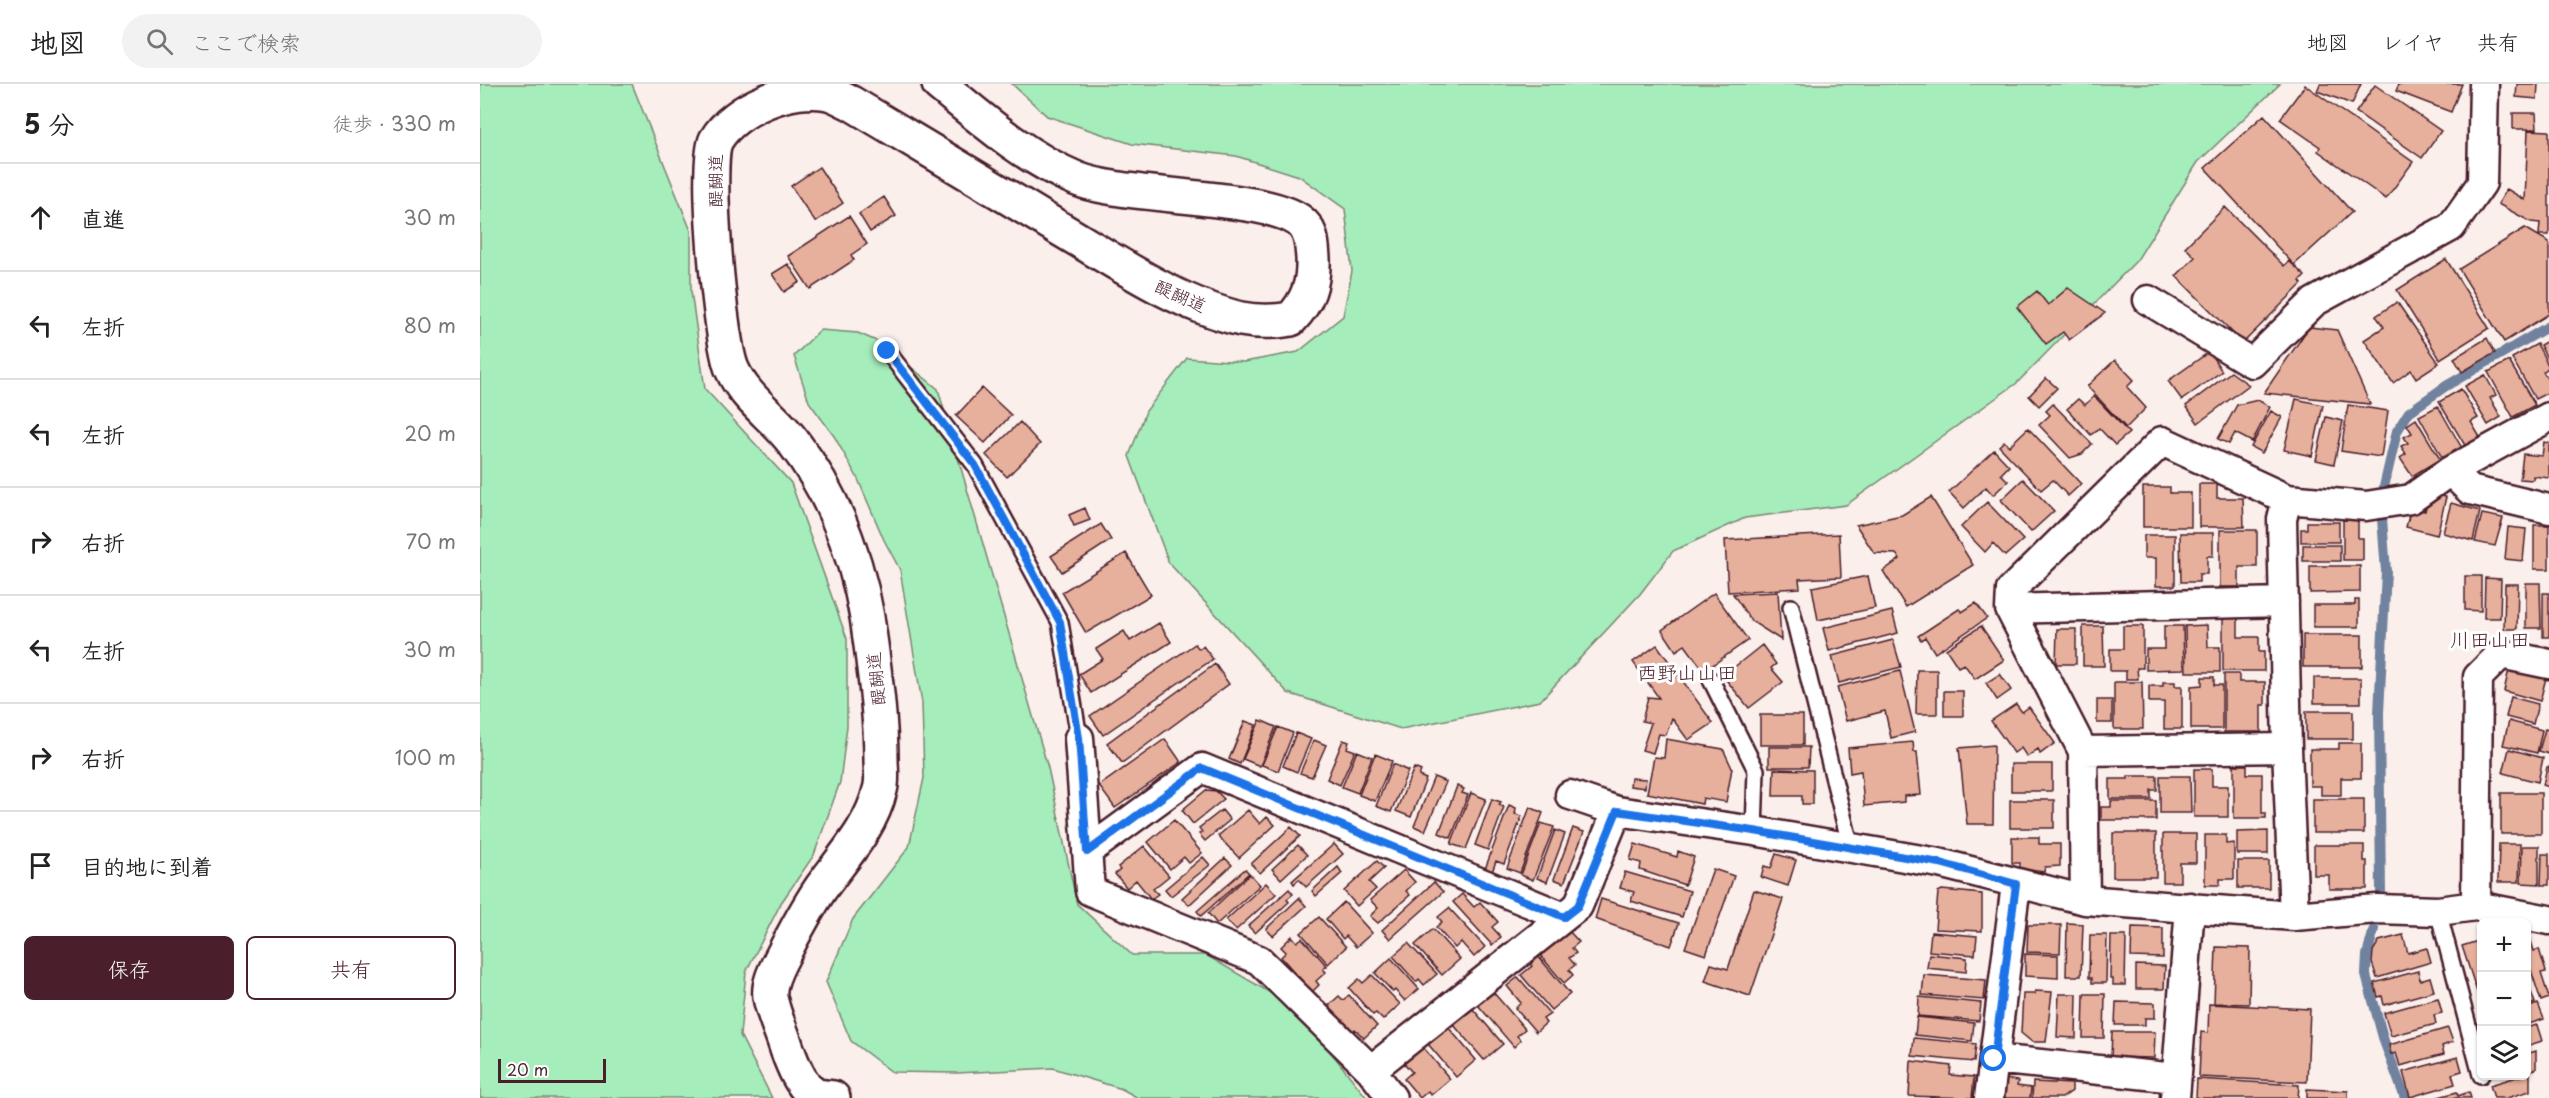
<!DOCTYPE html>
<html lang="ja">
<meta charset="utf-8">
<style>
:root{--surface:#fff;--page:#f2f2f2;--text:#222;--muted:#767676;--line:#e0e0e0;--accent:#4a1f2b}
body{margin:0;font-family:"Playpen Sans","Klee One",sans-serif;background:var(--page);color:var(--text)}
.controls{position:absolute;right:18px;bottom:18px;display:grid;overflow:hidden;border-radius:9px;box-shadow:0 2px 4px #0004}
.controls button{width:54px;height:54px;display:grid;place-items:center;padding:0;border:0;border-bottom:2px solid var(--line);background:var(--surface);color:var(--text);font:30px sans-serif}
.scale{position:absolute;left:18px;bottom:15px;width:108px;box-sizing:border-box;padding-left:6px;border:3px solid #4a1f2b;border-top:0;font-size:16px;line-height:21px;white-space:nowrap;color:#4a1f2b;-webkit-text-stroke:4px #fff;paint-order:stroke}
.stop{position:absolute;width:18px;height:18px;margin:-14px;border:4px solid #1a73e8;border-radius:50%;background:#fff}
.stop.end{background:#1a73e8;border-color:#fff;box-shadow:0 2px 6px #0008}
.list{margin:0;padding:0;list-style:none}
h2{display:flex;justify-content:space-between;align-items:center;height:78px;margin:0;padding:0 24px;font-size:26px}
h2 small{font-size:20px;font-weight:400;color:var(--muted)}
.list li{display:grid;grid-template-columns:39px 1fr auto;gap:18px;align-items:center;box-sizing:border-box;height:108px;padding:0 24px;border-top:2px solid var(--line)}
.list b{display:block;font-size:22px;white-space:nowrap}
.list em{font-size:20px;font-style:normal;color:var(--muted)}
.actions{display:flex;gap:12px;padding:18px 24px}
.actions a{flex:1;padding:14px 0;border:2px solid var(--accent);border-radius:9px;text-align:center;font-size:21px;color:var(--accent)}
.actions .main{background:var(--accent);color:#fff}
.icon{flex:none;width:33px;height:33px;fill:none;stroke:currentColor;stroke-width:2;stroke-linecap:round;stroke-linejoin:round}
.map{position:relative;flex:none;width:2069px;height:1014px;overflow:hidden}
header{display:flex;align-items:center;gap:36px;box-sizing:border-box;height:84px;padding:0 30px;background:var(--surface);border-bottom:2px solid var(--line)}
header strong{font-size:28px}
nav{display:flex;gap:33px;margin-inline-start:auto;font-size:21px}
.search{width:420px;height:54px;background:var(--page);display:flex;align-items:center;gap:15px;box-sizing:border-box;padding:0 21px;border-radius:33px;color:var(--muted);font-size:22px}
main{display:flex}
aside{flex:1;background:var(--surface)}
.map>svg:first-child{display:block}
</style>
<header>
<strong>地図</strong>
<div class="search"><svg class="icon" aria-label="search" viewBox="0 0 24 24"><circle cx="10" cy="10" r="6"/><path d="M15 15l6 6"/></svg>ここで検索</div>
<nav><a>地図</a><a>レイヤ</a><a>共有</a></nav>
</header>
<main>
<aside>
<h2>5 分<small>徒歩 · 330 m</small></h2>
<ul class="list">
<li><svg class="icon" aria-label="ahead" viewBox="0 0 24 24"><path d="M12 20V5M6 11l6-6 6 6"/></svg><div><b>直進</b></div><em>30 m</em></li>
<li><svg class="icon" aria-label="left" viewBox="0 0 24 24"><path d="M17 20v-9H6M10 6l-5 5 5 5"/></svg><div><b>左折</b></div><em>80 m</em></li>
<li><svg class="icon" aria-label="left" viewBox="0 0 24 24"><path d="M17 20v-9H6M10 6l-5 5 5 5"/></svg><div><b>左折</b></div><em>20 m</em></li>
<li><svg class="icon" aria-label="right" viewBox="0 0 24 24"><path d="M7 20v-9h11M14 6l5 5-5 5"/></svg><div><b>右折</b></div><em>70 m</em></li>
<li><svg class="icon" aria-label="left" viewBox="0 0 24 24"><path d="M17 20v-9H6M10 6l-5 5 5 5"/></svg><div><b>左折</b></div><em>30 m</em></li>
<li><svg class="icon" aria-label="right" viewBox="0 0 24 24"><path d="M7 20v-9h11M14 6l5 5-5 5"/></svg><div><b>右折</b></div><em>100 m</em></li>
<li><svg class="icon" aria-label="arrive" viewBox="0 0 24 24"><path d="M6 21V4h12l-3 4 3 4H6"/></svg><div><b>目的地に到着</b></div></li>
</ul>
<div class="actions"><a class="main">保存</a><a>共有</a></div>
</aside>
<div class="map">
<svg width="2069" height="1014" viewBox="0 0 2069 1014">
<rect width="100%" height="100%" fill="#faefeb"/>
<filter id="ink" filterUnits="userSpaceOnUse"><feTurbulence type="fractalNoise" baseFrequency=".0167" numOctaves="2"/><feDisplacementMap in="SourceGraphic" scale="12" xChannelSelector="R" yChannelSelector="G"/><feConvolveMatrix kernelMatrix="1 2 1 2 8 2 1 2 1" color-interpolation-filters="sRGB"/></filter>
<g filter="url(#ink)">
<path fill="#a5edba" stroke="#788672" stroke-width="1.5" d="M0,0H152L211,147V207L225,305L311,399L367,555V642L360,698L334,771L301,819L266,888L260,951L292,1014H0Z
M532,0H1800L1718,78L1657,176L1537,299L1366,421L1265,434L1193,467L1160,510L1060,617L921,645L808,609L689,479L649,372L666,327L707,274L764,278L818,268L863,232L872,187L865,125L819,92L756,72L652,60L567,32Z
M340,246L378,249L401,259L458,305L568,684L597,820L652,871H726L816,924L887,1014H658L642,1005L573,984L477,989L412,988L371,957L346,898L373,835L429,763L444,694L442,619L420,486L404,456L377,393L354,352L329,318L314,272Z"/>
<g fill="none" stroke-linecap="round" stroke-linejoin="round">
<path stroke="#70829e" stroke-width="10" d="M1904,403L1917,347L1929,328L1966,302L2069,242
M1901,807L1899,629L1906,487L1902,435
M1894,845L1887,871L1886,891L1904,957L1925,1014"/>
</g>
<path fill="#e7b09c" stroke="#4a1f2b" stroke-width="1.5" d="M1840,0H1881L1872,20L1837,7Z
M1919,0H1982L1971,28L1916,7Z
M2037,0H2058L2057,15L2036,13Z
M1825,1L1933,78L1906,115L1838,67L1840,63L1800,35Z
M1895,1L1961,47L1942,74L1876,28Z
M2033,29H2056L2057,45H2033Z
M1784,31L1872,128L1814,181L1725,84Z
M2048,46L2069,47V151H2059L2060,139L2051,138L2018,120L2027,105L2045,116Z
M339,83L363,119L335,138L311,102Z
M404,113L416,132L390,148L379,130Z
M1745,123L1804,182L1809,177L1825,192L1820,197L1822,200L1763,259L1696,192L1715,173L1705,163Z
M369,132L387,160L371,171L374,176L330,205L308,172Z
M2045,144L2069,158V230L2024,258L1979,185Z
M1966,175L2009,244L1960,275L1917,206Z
M308,180L320,198L304,208L292,190Z
M1588,204L1625,229L1589,256L1583,248L1566,260L1537,223L1557,207L1568,221Z
M1917,218L1959,279L1936,294L1931,286L1913,299L1884,256L1904,243L1896,232Z
M1829,243L1857,246L1890,320L1784,309Z
M2007,254L2015,269L1982,288L1974,274Z
M2069,256V278L2060,261Z
M2057,260L2069,283L2063,288L2069,298V308L2055,315L2032,274Z
M1729,268L1742,287L1702,316L1688,297Z
M1635,276L1654,296L1647,303L1666,324L1646,344L1607,302Z
M2029,277L2055,321L2033,333L2008,288Z
M1751,288L1769,301L1718,339L1706,322Z
M2005,291L2016,311L2010,314L2021,333L2008,341L1985,302Z
M1566,294L1577,304L1559,322L1549,312Z
M502,304L531,331L505,359L476,332Z
M1981,305L1998,334L1991,338L2001,355L1986,363L1959,318Z
M1614,312L1649,349L1635,361L1619,344L1611,351L1587,325L1598,315L1605,321Z
M1816,315L1843,321L1832,372L1804,366Z
M1778,316L1790,323L1772,358L1755,349L1749,360L1738,355L1757,321Z
M1573,320L1612,360L1602,370L1590,374L1559,341L1570,331L1566,327Z
M1868,321L1908,327L1901,373L1861,367Z
M1958,322L1983,366L1964,377L1939,332Z
M1791,327L1802,333L1782,369L1771,363Z
M1846,333L1863,337L1854,380L1836,376Z
M1936,335L1960,375L1932,392L1920,374L1926,370L1921,362L1928,359L1924,353L1932,349L1927,341Z
M540,338L560,360L527,393L506,371Z
M1548,344L1601,400L1588,412L1573,396L1561,406L1519,362L1524,357L1529,362Z
M2064,358L2069,359V394L2053,392V396L2040,395L2043,370L2062,372Z
M1514,366L1529,382L1521,390L1528,397L1513,411L1506,403L1484,424L1469,408Z
M1543,395L1574,427L1551,448L1521,416Z
M1719,400H1737V414H1763L1764,443H1719Z
M1663,403H1690V409H1711V443H1663Z
M1949,409L1966,413L1957,451L1926,443L1931,424L1945,427Z
M1451,413L1493,481L1426,523L1403,487L1420,475L1416,470L1394,469L1376,441L1422,431Z
M1507,418L1543,456L1525,472L1513,459L1505,468L1481,443Z
M1971,419L2000,427L1993,457L1963,449Z
M605,424L610,436L594,442L589,431Z
M2002,430L2023,434L2015,462L1995,458Z
M1863,436H1878V454H1883V476H1863Z
M1827,438H1859V458H1821V445H1827Z
M621,440L631,456L582,488L571,472Z
M2054,441H2069V485H2054Z
M2028,443L2046,445L2043,477L2025,475Z
M1740,446H1777V483H1759V503H1740Z
M1700,449H1733V472H1727V490H1719V498H1701Z
M1359,450L1361,493L1319,495L1320,504L1248,508L1245,456Z
M1664,451H1695V502H1676V474H1664Z
M1823,461H1860V477H1823Z
M646,469L671,511L606,549L582,508Z
M1830,482H1880V508L1830,509Z
M1388,492L1395,524L1338,536L1332,503Z
M1985,492H2001V527L1985,526Z
M2005,494L2021,495L2020,534H2004Z
M2046,499H2060L2061,544H2046Z
M2025,500H2038L2037,545H2024Z
M1298,508L1301,556L1271,537L1253,510Z
M1234,509L1268,556L1224,587L1205,561L1196,567L1182,546Z
M2063,509H2069V553H2063Z
M1875,516H1879V543H1833V521H1875Z
M1496,519L1507,534L1455,569L1445,553L1441,556L1438,552L1479,525L1482,528Z
M1412,527L1418,549L1349,567L1343,544Z
M1743,534H1758V553H1779V568H1784V587H1743Z
M679,539L691,558L611,609L599,590L623,575L616,565L644,547L650,557Z
M1727,541L1728,563H1740V588H1706L1705,542Z
M1501,542L1524,576L1495,595L1484,580L1478,583L1466,565Z
M1603,542H1623L1624,582H1603Z
M1643,542H1663V584H1657L1658,595H1646V587H1630V565H1643Z
M1684,542H1703L1704,585L1666,586V565H1684Z
M1577,545H1596V580H1576Z
M1823,551H1882V583H1823Z
M1413,556L1421,583L1359,599L1352,572Z
M715,560L719,565L723,562L733,575L623,651L610,632Z
M1177,561L1233,639L1208,656L1192,634L1186,651L1179,650L1173,669L1162,666L1171,639L1162,637L1168,613L1179,614L1153,578Z
M1282,561L1296,580L1291,584L1303,598L1269,624L1243,592Z
M735,580L749,600L642,679L627,659Z
M2030,581L2067,590L2060,617L2024,607Z
M1437,586H1457V630H1436Z
M1420,587L1435,648L1411,654L1405,627L1366,637L1357,603Z
M1520,590L1531,606L1517,616L1506,599Z
M1744,590H1759V598H1785V621H1781V648H1744Z
M1722,593H1734V601H1742V645H1711V602L1722,601Z
M1834,594H1881V619H1834Z
M1634,598H1662L1663,645H1634Z
M1683,598H1695V602H1702V645H1684V618H1669V602H1683Z
M1464,607H1483V632H1464Z
M2031,613L2058,620L2053,640L2026,633Z
M1617,616H1632V639H1617Z
M1536,620L1542,628L1549,623L1575,659L1560,670L1558,665L1547,673L1541,664L1534,669L1511,637Z
M1826,627H1873V655H1826Z
M1280,631H1323V661H1280Z
M780,636L796,643L780,682L763,675Z
M765,637L776,641L760,680L749,675Z
M2029,637L2062,646L2057,669L2023,661Z
M798,643L813,649L798,687L782,681Z
M2065,645L2069,646V670L2059,667Z
M816,649L831,655L817,688L803,682Z
M685,655L701,678L635,724L619,702Z
M1186,655L1243,665L1252,684L1246,718L1223,714L1222,720L1167,709L1174,673L1184,674Z
M834,656L846,661L832,693L820,689Z
M863,656L869,658L867,664L875,667L860,701L847,695Z
M1433,658L1434,668H1437L1441,711L1424,712V718L1384,722L1381,687L1370,689L1368,664Z
M1859,659H1881V694H1861V711H1841V702H1830V665H1859Z
M1514,661L1513,740H1487L1479,664Z
M1289,663H1329L1328,683H1289Z
M2029,665L2063,674L2058,698L2023,689Z
M877,667L892,673L878,709L862,703Z
M895,670L912,677L895,717L879,711Z
M913,680L928,687L911,728L896,722Z
M1531,680H1572V707H1531Z
M1754,681H1767V690H1782V729H1786V734H1754Z
M2067,683H2069V703L2063,701Z
M934,684L941,687L939,692L946,695L931,733L916,727Z
M1294,685L1333,686V720H1322V712H1293Z
M1714,685H1732V702H1748V733H1714Z
M1648,692H1677V706H1671V715H1630V695H1648Z
M1680,692H1710L1711,729H1680Z
M954,693L966,698L945,747L934,742Z
M1151,694L1166,695L1165,704L1150,702Z
M977,702L984,705L982,709L988,711L971,754L959,749Z
M726,706L736,707L744,715L713,740L702,726Z
M991,709L1006,715L986,765L971,760Z
M2021,709H2061V750H2021Z
M1012,715L1021,718L1019,721L1024,723L1008,766L995,761Z
M1833,715H1884V749H1833Z
M1530,716H1574V744H1530Z
M1631,717H1676V736H1621V723H1631Z
M1029,721L1036,724L1035,730L1042,732L1024,780L1016,777L1012,788L1005,785Z
M1050,723L1063,729L1040,789L1027,784Z
M742,726L750,736L725,757L719,750L722,748L719,744Z
M768,726L780,740L787,733L795,741L759,774L738,752Z
M694,736L722,769L709,779L704,773L690,785L668,758Z
M1061,739L1074,743L1053,796L1041,791Z
M811,743L820,752L780,789L771,780Z
M1093,744L1104,748L1084,799L1074,795Z
M1075,746L1085,750L1067,798L1057,794Z
M1788,747V770H1757V748Z
M1633,749H1676V793H1633Z
M1683,750H1716V779H1700V798H1683Z
M1725,751H1746V760L1754,759V795H1740V801H1725Z
M1532,753H1559V760H1580V782L1565,783L1564,788L1540,785V779H1532Z
M854,760L863,770L826,803L819,795L814,800L812,797Z
M1155,760L1197,773L1198,767L1214,773L1205,801L1160,786L1161,779L1150,776Z
M2019,760H2040L2039,798H2018Z
M818,761L827,771L801,795L792,785Z
M1834,761H1884V777H1887V805H1849V791H1834Z
M664,762L689,792L673,805L678,810L671,815L656,796L647,804L635,790L640,786L638,783Z
M2042,762H2059V800L2041,799Z
M1296,770L1316,776L1308,802L1281,793L1284,782L1291,784Z
M2062,770H2069V801H2061Z
M723,773L730,781L691,812L685,805Z
M745,774L752,781L709,821L702,814Z
M897,777L904,784L889,798L896,805L877,822L864,807Z
M1758,777H1789V804H1758Z
M858,783L862,789L836,812L832,807Z
M765,785L769,789L721,832L717,827Z
M1233,785L1254,792L1226,871L1205,864Z
M924,786L935,798L926,807L930,811L898,839L890,832L898,824L890,816Z
M1145,788L1210,807L1202,833L1151,817L1154,808L1140,804Z
M770,790L780,801L737,840L728,829Z
M954,798L963,808L910,855L902,846Z
M786,799L796,810L756,846L746,836Z
M809,805L813,810L807,815L809,818L775,849L768,842Z
M1274,806L1303,815L1270,912L1225,897L1231,880L1248,885Z
M1462,806L1502,810V847L1455,845L1458,808Z
M982,810L994,823L1000,818L1018,838L1012,843L1021,853L1012,861L973,818Z
M819,814L826,822L793,852L786,845Z
M1121,815L1199,839L1191,862L1115,835Z
M864,818L892,849L876,863L866,852L863,855L846,835Z
M969,824L1005,863L994,873L981,858L975,864L956,843L962,838L958,833Z
M839,833L866,863L848,880L821,849Z
M1587,839L1603,840L1601,892H1586Z
M1548,841H1581L1580,869L1547,868Z
M1652,843L1683,844V874L1651,873Z
M953,845L980,875L962,891L935,861Z
M1088,846L1099,858L1092,864L1096,869L1089,874L1095,881L1089,886L1093,891L1084,899L1059,870Z
M1451,848L1497,852L1495,871L1449,867Z
M1610,851H1627L1626,899H1612V894H1609Z
M1923,851L1928,869L1947,864L1951,878L1897,894L1892,879L1893,867L1899,857Z
M812,852L817,858L822,854L847,882L843,885L846,888L836,897L839,901L832,908L801,873L806,868L801,863Z
M1631,852H1646L1645,901H1633V895H1630Z
M2050,854L2054,867L2059,865L2066,888L2061,889L2069,914L2061,917L2046,871V855Z
M1998,857L2002,869V914H1999L1982,862Z
M928,859L957,890L944,901L939,895L936,898L913,872Z
M1736,863L1770,864L1769,920L1734,919Z
M1449,870L1487,874L1486,888L1447,884Z
M1545,870L1578,871V894L1545,892Z
M1057,871L1090,910L1071,926L1041,891L1052,882L1049,878Z
M911,874L939,905L925,917L915,906L913,908L895,889Z
M1656,881L1685,882L1684,905H1656Z
M1938,887L1940,896L1950,893L1954,907L1904,921L1902,912L1898,913L1894,899Z
M892,891L920,920L903,936L896,929L893,931L869,904L879,895L883,899Z
M1444,891L1506,896L1504,916L1442,911Z
M1038,893L1070,930L1063,935L1066,939L1056,948L1035,924L1041,919L1027,902Z
M2048,900L2055,919L2046,922V901Z
M1555,907L1572,908L1566,958H1552L1541,949L1543,910H1555Z
M1013,908L1045,945L1037,952L1041,956L1034,963L998,921Z
M1579,910H1597L1596,954L1577,953Z
M1604,910H1625L1624,954H1603Z
M869,911L897,942L884,954L875,945L871,949L847,923L859,912L863,916Z
M1439,913L1501,919L1499,937L1438,932Z
M1958,914L1962,929L1954,931L1956,940L1911,952L1904,929Z
M1636,918L1675,919V934H1665V941H1635Z
M1729,920L1830,925L1827,998L1719,993L1721,948L1728,949Z
M2058,920L2064,935L2046,941V924Z
M992,924L1023,960L1004,976L973,940Z
M1437,933L1494,939L1492,957L1435,951Z
M2057,941L2062,957L2046,962V944Z
M968,943L996,976L976,993L948,960Z
M1968,944L1973,958L1962,962L1964,970L1920,982L1916,969L1911,970L1909,961Z
M1632,948H1675L1674,974L1631,973Z
M1434,954L1496,960L1494,978L1432,972Z
M942,962L970,995L951,1011L948,1007L940,1014L924,995L932,988L923,978Z
M2056,967V985L2046,988V970Z
M1978,973L1982,987L1972,990L1975,1000L1930,1013L1923,988Z
M1431,977L1471,982L1470,991L1494,993L1492,1014L1429,1012Z
M2050,989V1007L2027,1014H2014L2010,1001Z
M1525,995L1538,997L1537,1002L1551,1004L1550,1014H1524Z
M1717,995L1819,1001L1818,1014H1716Z
M1553,998L1592,1000V1007L1582,1014H1552Z
M1827,1005L1868,1007V1014H1827Z
M1977,1008L1978,1012L1989,1008L1991,1014H1955Z"/>
<g fill="none" stroke-linecap="round" stroke-linejoin="round">
<defs>
<path id="lane" d="M407,267L495,381L580,538L599,654
M1311,523L1371,764
M1231,596L1276,686L1274,747
M1958,827L2001,991"/>
<path id="street" d="M1668,216L1772,279L1834,218L1971,143L2002,99L2004,0
M1970,387L1990,406L2069,425
M1807,415L1802,435L1807,664L1814,832
M1530,525L1804,518
M599,654L610,807L779,876L891,986L912,1014
M1603,667L1807,664
M1090,711L1137,727L1274,747L1459,779L1605,816L1814,832L1897,825L1958,827L1996,822L2069,836
M607,768L722,684L1084,833
M1605,816L1603,667L1530,525L1531,506L1682,357L1807,415L1886,422L1931,415L1970,387L2069,333
M1996,822L1998,593L2021,570L2069,580
M1514,975L1696,994
M891,986L1098,822L1137,727
M1509,1014L1536,800
M1695,1014L1710,823"/>
<path id="secondary" d="M353,1014C348,1013 340,1013 335,1011C321,1003 312,979 307,965C302,948 293,930 290,913C288,899 296,885 302,873C314,849 326,826 341,804C363,773 391,744 400,706C403,697 401,685 401,676C401,637 396,599 391,561C383,490 358,416 314,359C295,333 265,315 252,285C240,258 224,79 236,56C254,24 313,1 348,9C356,11 364,16 371,19C441,61 512,103 582,146C638,179 697,220 761,235C777,238 795,238 811,235C828,217 834,199 833,174C832,162 832,149 823,140C796,110 646,115 597,95C544,73 503,36 459,0"/>
</defs>
<use href="#lane" stroke="#4a1f2b" stroke-width="20"/>
<use href="#street" stroke="#4a1f2b" stroke-width="33"/>
<use href="#secondary" stroke="#4a1f2b" stroke-width="38"/>
<use href="#lane" stroke="#fff" stroke-width="15"/>
<use href="#street" stroke="#fff" stroke-width="28"/>
<use href="#secondary" stroke="#fff" stroke-width="33"/>
</g>
</g>
<g fill="none" stroke-linecap="round" stroke-linejoin="round" filter="url(#ink)">
<path stroke="#1a73e8" stroke-width="8" d="M407,267L495,381L580,538L599,654L607,768L722,684L1084,833L1098,822L1137,727L1274,747L1460,779L1536,800L1514,975"/>
</g>
<g text-anchor="middle" dominant-baseline="central" stroke-width="6" stroke-linejoin="round" paint-order="stroke">
<g font-size="18" fill="#4a1f2b" stroke="#fff">
<text transform="translate(234 97) rotate(-90)">醍醐道</text>
<text transform="translate(701 211) rotate(24)">醍醐道</text>
<text transform="translate(395 595) rotate(-96)">醍醐道</text>
</g>
<g font-size="20" fill="#4a1f2b" stroke="#fff">
<text x="2010" y="555">川田山田</text>
<text x="1207" y="588">西野山山田</text>
</g>
</g>
</svg>
<div class="controls">
<button>+</button>
<button>−</button>
<button><svg class="icon" aria-label="layers" viewBox="0 0 24 24"><path d="M12 4l9 5-9 5-9-5zM3 14l9 5 9-5"/></svg></button>
</div>
<div class="scale">20 m</div>
<div class="stop" style="left:1514px;top:975px"></div>
<div class="stop end" style="left:407px;top:267px"></div>
</div>
</main>
